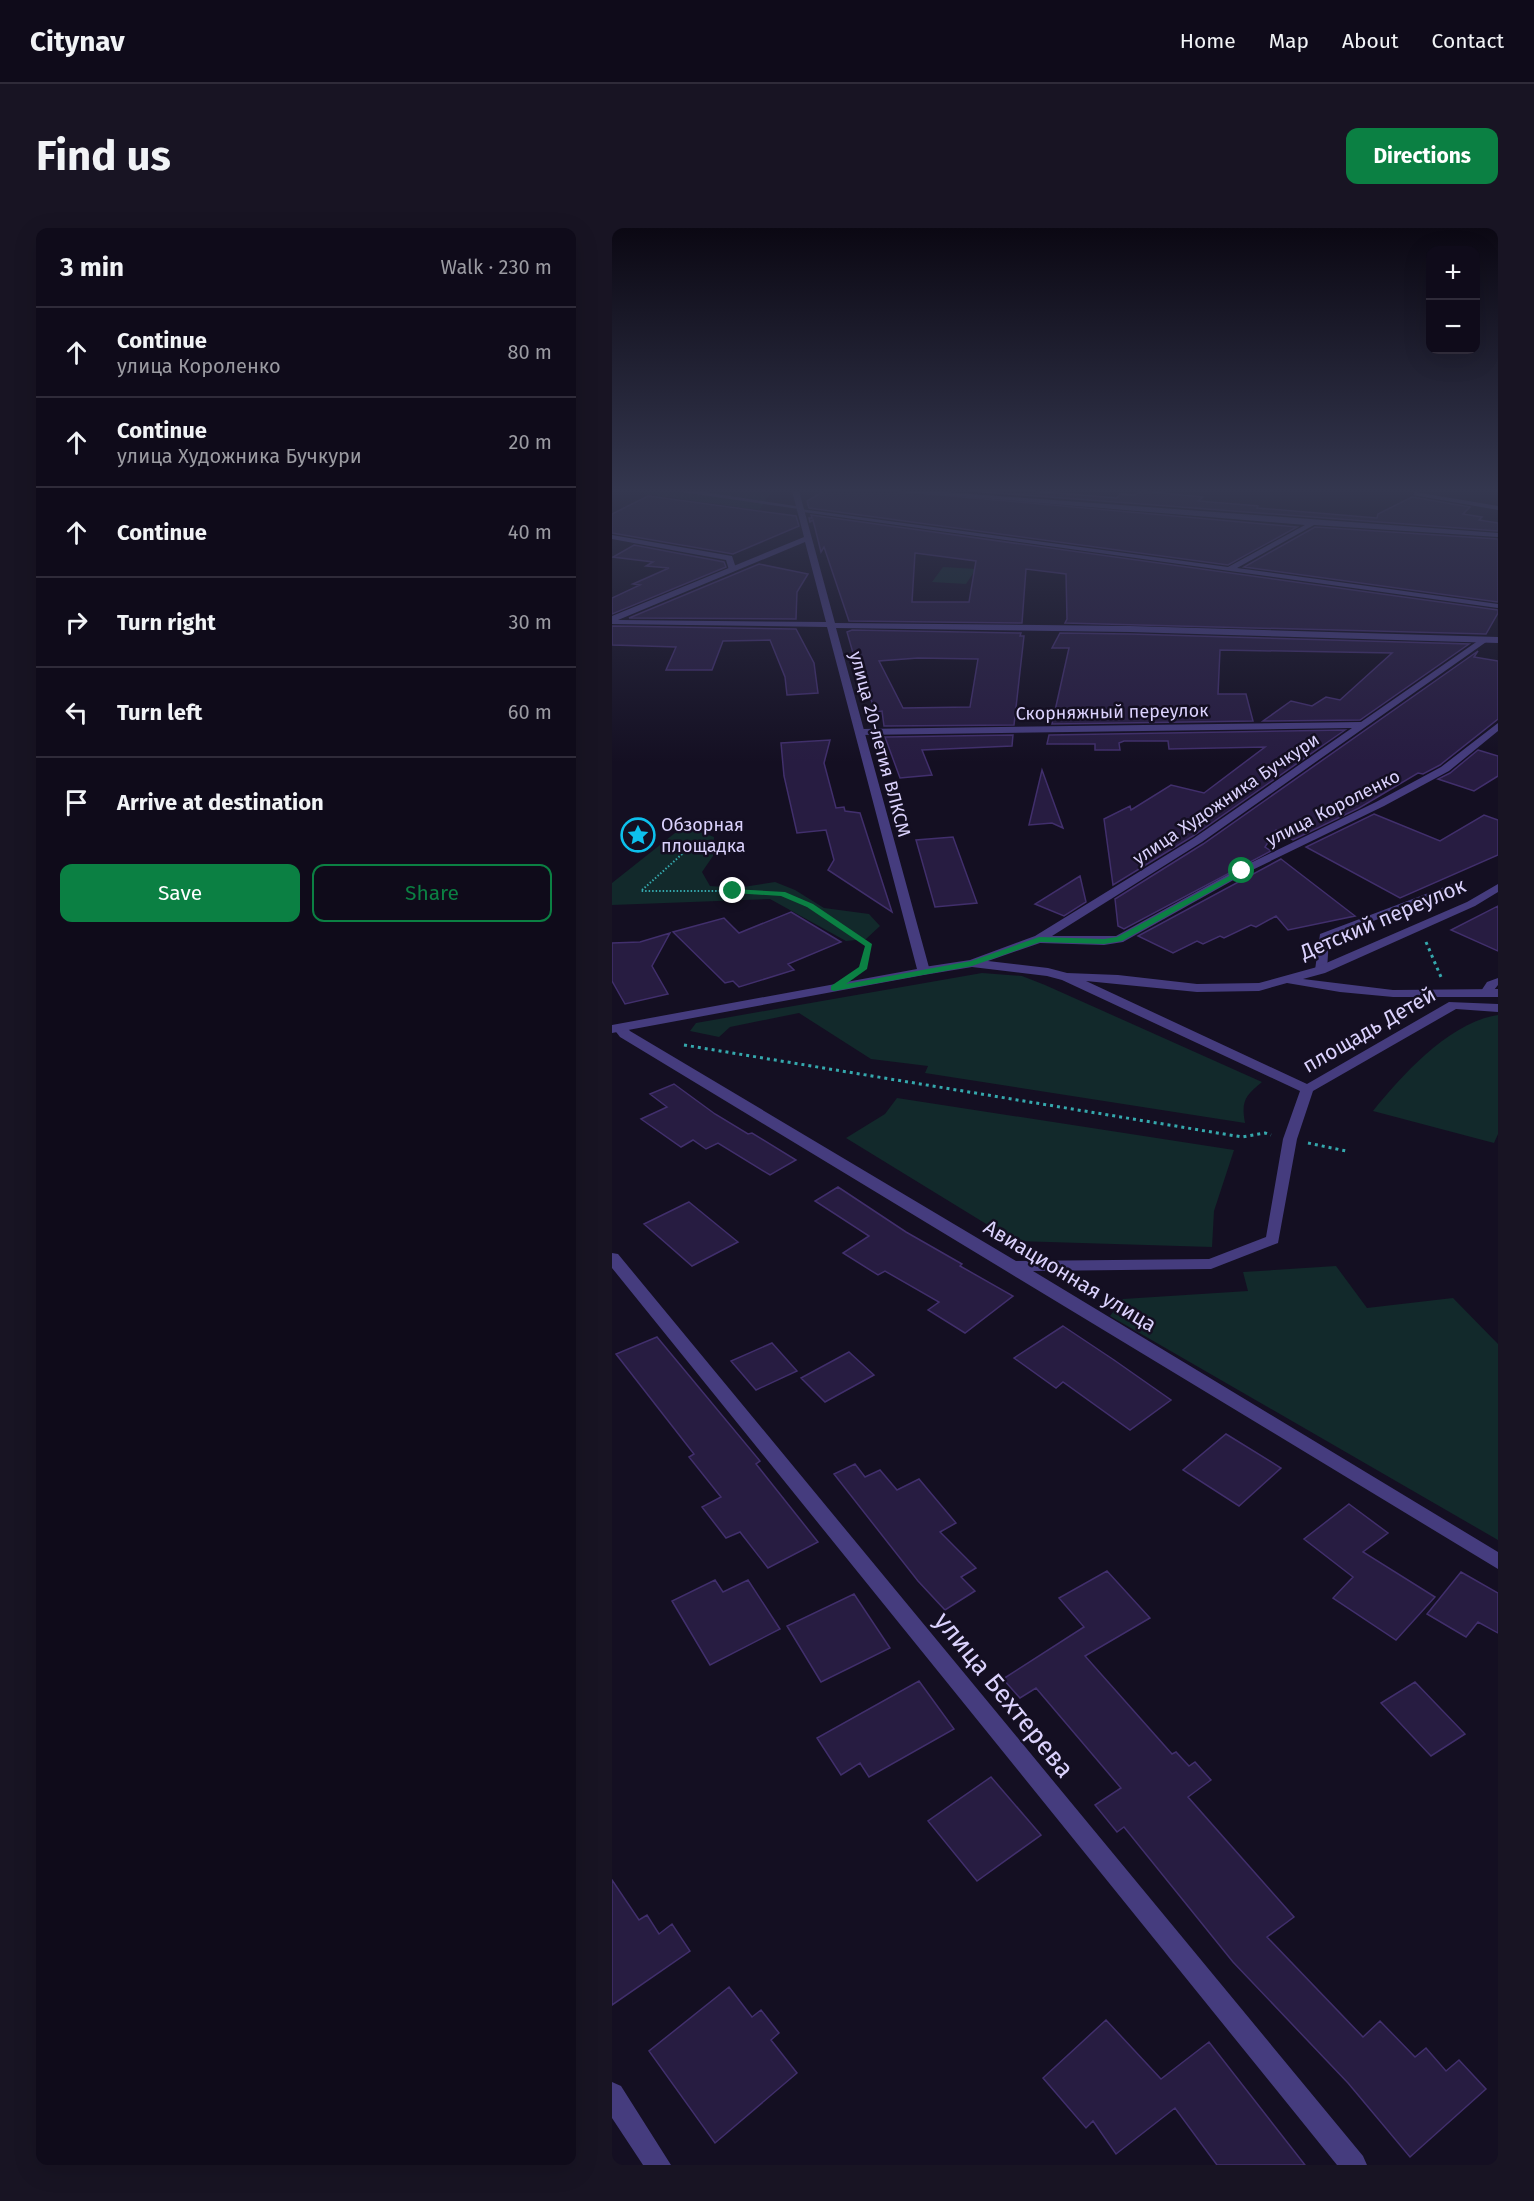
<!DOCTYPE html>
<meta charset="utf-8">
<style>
:root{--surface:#0f0b1a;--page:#181423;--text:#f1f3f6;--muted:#9b9ba2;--line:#2f2b39;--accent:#0b8043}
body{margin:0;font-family:"Fira Sans",sans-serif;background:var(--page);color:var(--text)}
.controls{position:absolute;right:18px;top:18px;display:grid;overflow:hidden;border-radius:12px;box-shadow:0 6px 24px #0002}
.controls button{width:54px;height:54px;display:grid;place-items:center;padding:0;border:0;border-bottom:2px solid var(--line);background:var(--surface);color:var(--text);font:30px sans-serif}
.stop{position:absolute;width:18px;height:18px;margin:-14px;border:4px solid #0b8043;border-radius:50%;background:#fff}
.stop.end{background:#0b8043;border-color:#fff;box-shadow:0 2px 6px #0008}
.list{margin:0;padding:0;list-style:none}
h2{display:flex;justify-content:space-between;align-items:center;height:78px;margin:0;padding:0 24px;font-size:26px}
h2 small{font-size:20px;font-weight:400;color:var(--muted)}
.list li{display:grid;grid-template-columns:39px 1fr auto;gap:18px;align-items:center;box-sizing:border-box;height:90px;padding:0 24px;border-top:2px solid var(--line)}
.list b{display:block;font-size:22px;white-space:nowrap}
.list p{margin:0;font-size:20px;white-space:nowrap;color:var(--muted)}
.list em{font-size:20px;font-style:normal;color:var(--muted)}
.actions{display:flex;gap:12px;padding:18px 24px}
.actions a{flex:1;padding:14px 0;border:2px solid var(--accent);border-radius:12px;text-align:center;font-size:21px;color:var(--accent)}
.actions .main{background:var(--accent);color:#fff}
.icon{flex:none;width:33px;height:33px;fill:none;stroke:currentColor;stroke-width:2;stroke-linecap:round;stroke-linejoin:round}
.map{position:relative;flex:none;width:886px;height:1937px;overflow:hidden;border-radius:12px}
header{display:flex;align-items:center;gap:36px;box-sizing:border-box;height:84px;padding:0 30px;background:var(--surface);border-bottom:2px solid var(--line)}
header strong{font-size:28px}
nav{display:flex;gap:33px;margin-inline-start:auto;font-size:21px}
.intro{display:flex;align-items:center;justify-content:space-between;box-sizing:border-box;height:144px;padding:0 36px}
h1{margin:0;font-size:42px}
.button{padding:15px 27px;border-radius:12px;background:var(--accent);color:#fff;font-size:21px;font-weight:700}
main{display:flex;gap:36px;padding:0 36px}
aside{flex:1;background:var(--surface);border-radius:12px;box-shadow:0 6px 24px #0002}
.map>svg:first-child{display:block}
</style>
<header>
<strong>Citynav</strong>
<nav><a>Home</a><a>Map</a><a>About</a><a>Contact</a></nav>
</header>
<div class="intro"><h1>Find us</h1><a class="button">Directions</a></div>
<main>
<aside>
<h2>3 min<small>Walk · 230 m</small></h2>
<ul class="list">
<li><svg class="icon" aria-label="ahead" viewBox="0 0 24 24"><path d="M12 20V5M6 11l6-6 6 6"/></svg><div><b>Continue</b><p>улица Короленко</p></div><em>80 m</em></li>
<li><svg class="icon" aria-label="ahead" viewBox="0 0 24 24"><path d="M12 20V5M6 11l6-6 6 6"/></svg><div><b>Continue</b><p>улица Художника Бучкури</p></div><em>20 m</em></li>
<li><svg class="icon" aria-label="ahead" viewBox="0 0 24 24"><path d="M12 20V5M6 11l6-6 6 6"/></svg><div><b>Continue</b></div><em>40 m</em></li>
<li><svg class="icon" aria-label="right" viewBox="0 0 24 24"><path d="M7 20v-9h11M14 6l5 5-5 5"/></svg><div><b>Turn right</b></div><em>30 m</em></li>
<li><svg class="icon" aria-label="left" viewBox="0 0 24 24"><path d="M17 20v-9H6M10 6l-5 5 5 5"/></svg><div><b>Turn left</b></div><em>60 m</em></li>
<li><svg class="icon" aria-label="arrive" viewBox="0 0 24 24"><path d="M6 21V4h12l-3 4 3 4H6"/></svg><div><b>Arrive at destination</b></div></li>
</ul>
<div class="actions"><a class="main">Save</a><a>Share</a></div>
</aside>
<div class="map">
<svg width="886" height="1937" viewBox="0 0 886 1937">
<rect width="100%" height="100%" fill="#140f22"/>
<path fill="#12292b" d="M15,263H160L147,282Z
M331,339L364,341L354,356L320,354Z
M83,602L102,609L101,628L90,644L98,658L125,660L163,654L183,662L212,680L257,686L268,698L254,711L234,713L158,671L0,677V655L63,605Z
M370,745L410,748L433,757L650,854C633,868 629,873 633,895L313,845L316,838L259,831L187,785L118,799L107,809L78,803L84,795Z
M886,787V906L882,915L761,883C790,847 838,794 886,787Z
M285,870L622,922L602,983L600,1019L402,1013L234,910L273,886Z
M724,1038L755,1080L841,1070L886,1116V1312L498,1088L511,1071L636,1063L631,1044Z"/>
<path fill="#271c41" stroke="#412f6c" stroke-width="1.5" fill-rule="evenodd" d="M212,263H283L685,299L616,337L197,280L195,273Z
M356,263H419L505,270L508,266L523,267L530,263L591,269L586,273L646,278L645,280L765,290L766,286L800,269L858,279L851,286L870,289L867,292L886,295V303Z
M36,268L184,288L187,298L121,326L0,305V286Z
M199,287L886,382V385L874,406L453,395L455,391L454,346L414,341L410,395L237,393L212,319L209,324L201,292L198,294L197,290H200ZM303,325L364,333L357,374H300Z
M703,299L886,311V374L632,339Z
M22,317L112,334L114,339L0,386V370L28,357L21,356L57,340L34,338L41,334L1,329Z
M147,336L196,346L185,364L184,391L17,390Z
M0,398L184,401L202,435L206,465L175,467L173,449L158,412L111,413L100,442H54L64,419L0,417Z
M240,402L409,405L408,408H412L402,497L272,498L270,483L264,484L251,452L246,432H243L235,404ZM306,430L366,431L358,479L291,480L267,433Z
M448,405L518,406L857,416L748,492L651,493L679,473L700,478L714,469L728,472L780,425L608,422L606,466H634L641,493L440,496L457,420H440Z
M866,423L862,429L886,433V491L828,537L811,546L806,545L747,580L681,612L664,602L653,619L659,623L512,701L506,698L503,671L591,616Z
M733,502L581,608L501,657L492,591L518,578L519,582L559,557L592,565L653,519L557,521L556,513H512L507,515L508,522H483V516H435L437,507Z
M401,507L400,518L310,522L320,547L288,550L273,509Z
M218,512L212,535L224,580L232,579L233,583L248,585L280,684L216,642L222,632L214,602L185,605L172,548L169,515Z
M866,522L886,528V548L862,563L826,551L838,545Z
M430,542L451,600L440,595L417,597Z
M762,586L828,613L872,587L886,592V627L788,670L694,619Z
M341,609L365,675L323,679L304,612Z
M669,631L743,688L676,702L664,688L644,699L639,697L612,710L608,708L591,716L585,713L561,725L526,708Z
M468,648L474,674L452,688L423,676Z
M886,678V723L839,702Z
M179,684L229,714L176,736L182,742L127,759L121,753L113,755L61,704L112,690L127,705Z
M58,705L40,738L56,766L13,776L0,753V715L28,714Z
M62,856L103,886L136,906L140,905L184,932L158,947L106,915L94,921L81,912L69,919L29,891L55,879L38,866Z
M226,959L294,1004L350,1036L348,1038L401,1068L353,1105L316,1082L327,1074L273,1043L266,1047L231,1025L257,1008L203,973Z
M77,974L126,1014L80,1038L32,996Z
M451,1098L502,1132L559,1172L518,1202L451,1154L444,1160L402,1130Z
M45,1109L148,1233L144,1236L206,1314L156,1340L128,1304L114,1310L90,1279L109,1269L77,1229L82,1226L4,1126Z
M160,1115L185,1143L144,1162L119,1133Z
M237,1124L262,1147L213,1174L189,1150Z
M614,1206L669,1240L627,1278L571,1242Z
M243,1236L253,1249L268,1242L285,1262L307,1251L344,1295L328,1304L364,1340L349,1349L363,1363L333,1382L306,1353L222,1246Z
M737,1276L776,1305L751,1324L823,1369L784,1412L721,1370L741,1349L692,1311Z
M495,1343L538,1390L473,1428L560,1526L564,1524L577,1538L583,1534L599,1552L576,1569L682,1689L655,1709L751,1809L768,1793L803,1829L814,1820L834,1843L847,1832L874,1861L798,1929L736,1855L621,1734L512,1599L505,1604L483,1577L509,1560L424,1460L408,1470L391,1451L472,1399L447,1370Z
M849,1344L886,1365V1405L866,1394L854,1409L815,1386Z
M103,1352L111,1364L136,1352L168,1401L98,1437L60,1373Z
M242,1366L278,1420L209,1454L175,1398Z
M307,1453L342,1501L257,1549L248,1535L229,1547L205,1510Z
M803,1454L853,1506L819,1528L769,1475Z
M379,1549L429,1607L365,1653L316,1593Z
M0,1652L27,1692L35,1687L47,1706L60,1696L78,1723L0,1777Z
M117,1759L140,1789L149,1782L167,1805L159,1812L185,1845L103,1915L37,1823Z
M494,1792L549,1851L597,1814L693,1937H605L563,1880L504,1926L481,1893L474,1900L431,1850Z"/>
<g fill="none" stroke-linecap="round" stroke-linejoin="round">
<path stroke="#35a8ad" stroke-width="2" stroke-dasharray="1.5 2" stroke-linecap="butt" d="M78,619L29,663H121L171,666L207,683"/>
<path stroke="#35a8ad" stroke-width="3" stroke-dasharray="3 4" stroke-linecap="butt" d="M205,682L257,718L252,736
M814,714L829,749
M72,817L630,909L653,905L659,907
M696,915L734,923"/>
<path fill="#453c7e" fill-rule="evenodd" d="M843,655L847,656V660L717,710L715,742L709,745L703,742L708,706Z
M886,750V757L877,768H869L867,766L875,754Z"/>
<path fill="#453c7e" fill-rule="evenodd" d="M63,263H85L190,279L187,281Z
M285,263H320L886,305V309L702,297L625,340L886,376V380L184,283L188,281L616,339L693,297Z
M803,264L886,278V282L801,267Z
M0,307L120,328L124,340L117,342L114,332L0,311Z
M870,410L877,412L590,614L440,708H504L626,641L764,574L829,539L886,495V503L837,543L772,578L634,645L511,714L492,717L428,715L376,733L436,740L455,745L506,747L585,756L647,755L705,739L855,674L886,656V664L863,678L713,745L691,751L781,762L886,761V769H781L728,764L675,755L647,763L585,764L474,753L695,856L837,774L886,776V784L844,781L701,863L685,911L666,1015L599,1041L421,1043L886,1324V1341L8,809L1,800L3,797H13L18,803L404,1033L597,1031L654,1009L671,911L688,863L450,752L435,748L360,739L312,747L306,743L312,739L358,732L423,708L582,610L740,500L249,507L244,504L249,501L749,494Z
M0,1025L6,1026L751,1928L755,1937H725L0,1040Z
M0,1854L9,1858L59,1937H31L0,1890Z"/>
<path fill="#453c7e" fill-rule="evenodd" d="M180,263H187L223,395L518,398L886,409V415L518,404L224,400L318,743L312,747L0,805V797L305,741L215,399L0,396V388L192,309ZM193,314L214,394L6,392Z"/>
</g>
<linearGradient id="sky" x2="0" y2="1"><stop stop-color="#0b0813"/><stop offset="0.49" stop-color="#34374f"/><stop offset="1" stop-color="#34374f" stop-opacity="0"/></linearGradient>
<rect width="886" height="535" fill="url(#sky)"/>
<path fill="#0b8043" d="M630,641L632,645L510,713L492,716L428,714L360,738L222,763L219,762V758L247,739L253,718L195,679L169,668L121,665L117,663L121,661L173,664L201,676L260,716L255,741L234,756L359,733L427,709L492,711L505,709Z"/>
<defs>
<symbol id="sight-ring" viewBox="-11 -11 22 22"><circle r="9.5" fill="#140f22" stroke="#0dc0ed" stroke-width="1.5"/><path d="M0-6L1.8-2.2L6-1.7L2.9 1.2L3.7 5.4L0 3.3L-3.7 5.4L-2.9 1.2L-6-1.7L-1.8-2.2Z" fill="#0dc0ed"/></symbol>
</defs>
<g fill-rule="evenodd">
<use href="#sight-ring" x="7" y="588" width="38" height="38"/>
</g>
<g text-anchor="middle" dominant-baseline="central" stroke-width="5" stroke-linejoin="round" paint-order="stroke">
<g font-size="18" fill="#dbd2fd" stroke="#140f22">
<text transform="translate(500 484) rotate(-1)">Скорняжный переулок</text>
<text transform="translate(268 516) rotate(75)">улица 20-летия ВЛКСМ</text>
<text transform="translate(614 571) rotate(-34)">улица Художника Бучкури</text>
<text transform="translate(721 580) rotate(-27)">улица Короленко</text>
</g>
<g font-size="18" fill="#dbd2fd" stroke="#140f22" text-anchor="start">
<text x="49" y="597">Обзорная<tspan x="49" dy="21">площадка</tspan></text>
</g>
<g font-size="21" fill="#dbd2fd" stroke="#140f22">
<text transform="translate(771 691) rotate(-23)">Детский переулок</text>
<text transform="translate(757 802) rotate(-30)">площадь Детей</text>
<text transform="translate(458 1048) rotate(31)">Авиационная улица</text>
</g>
<g font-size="26" fill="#dbd2fd" stroke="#140f22">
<text transform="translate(392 1467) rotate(51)">улица Бехтерева</text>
</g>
</g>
</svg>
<div class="controls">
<button>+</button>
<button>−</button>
</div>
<div class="stop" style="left:630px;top:643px"></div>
<div class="stop end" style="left:121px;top:663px"></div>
</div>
</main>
